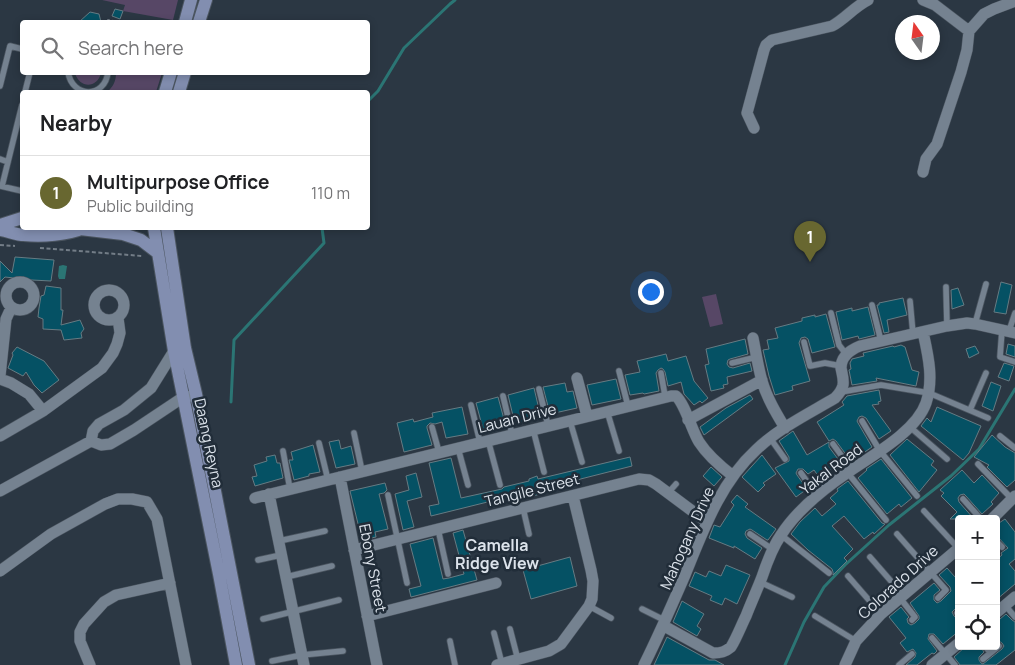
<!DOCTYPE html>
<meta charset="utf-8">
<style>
:root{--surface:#fff;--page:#f2f2f2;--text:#202124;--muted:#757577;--line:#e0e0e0;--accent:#686730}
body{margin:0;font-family:Manrope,sans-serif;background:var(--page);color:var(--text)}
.controls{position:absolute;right:15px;bottom:15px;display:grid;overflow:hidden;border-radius:5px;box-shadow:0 2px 8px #0003}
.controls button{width:45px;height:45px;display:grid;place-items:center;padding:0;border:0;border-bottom:1px solid var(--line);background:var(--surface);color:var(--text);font:25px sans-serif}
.compass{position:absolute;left:895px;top:15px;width:45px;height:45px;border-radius:50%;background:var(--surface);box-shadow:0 2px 8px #0003;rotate:346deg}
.you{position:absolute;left:650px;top:291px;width:18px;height:18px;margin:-12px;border:4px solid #fff;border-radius:50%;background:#1a73e8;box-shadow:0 0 0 8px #1a73e833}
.badge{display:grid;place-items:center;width:32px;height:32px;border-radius:50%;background:var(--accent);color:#fff;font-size:16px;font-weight:700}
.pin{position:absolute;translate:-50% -41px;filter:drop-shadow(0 1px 2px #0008)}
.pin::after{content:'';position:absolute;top:26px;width:18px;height:15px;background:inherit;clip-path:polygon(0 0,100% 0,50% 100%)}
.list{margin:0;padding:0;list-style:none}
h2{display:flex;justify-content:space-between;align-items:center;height:65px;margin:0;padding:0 20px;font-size:21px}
h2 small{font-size:16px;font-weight:400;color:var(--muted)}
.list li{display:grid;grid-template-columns:32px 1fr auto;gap:15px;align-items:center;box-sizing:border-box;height:75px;padding:0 20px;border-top:1px solid var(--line)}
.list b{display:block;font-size:19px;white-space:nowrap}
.list p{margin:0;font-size:16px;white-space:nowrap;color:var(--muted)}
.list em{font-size:16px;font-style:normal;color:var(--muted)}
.icon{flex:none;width:28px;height:28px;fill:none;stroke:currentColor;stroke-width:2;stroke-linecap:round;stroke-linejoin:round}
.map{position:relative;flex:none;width:1015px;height:665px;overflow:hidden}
.search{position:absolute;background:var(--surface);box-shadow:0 2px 8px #0003;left:20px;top:20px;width:350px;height:55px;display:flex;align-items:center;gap:12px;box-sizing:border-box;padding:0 18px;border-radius:5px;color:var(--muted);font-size:19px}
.panel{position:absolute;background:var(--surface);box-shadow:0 2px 8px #0003;left:20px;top:90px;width:350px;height:140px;border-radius:5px}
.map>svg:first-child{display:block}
</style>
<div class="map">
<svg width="1015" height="665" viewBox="0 0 1015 665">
<rect width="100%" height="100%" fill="#2b3743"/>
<path fill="#574766" d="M102,0H178L173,20L123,11L125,5Z
M75,73V72L101,73C97,89 79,88 75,73Z
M116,73V72L162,73L156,92H107C113,87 116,81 116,73Z
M716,294L723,324L710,327L702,297Z"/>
<path fill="#2b7574" d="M63,265L67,266L65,279H59L58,276L59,266Z"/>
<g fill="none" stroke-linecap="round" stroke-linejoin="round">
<path stroke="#2b7574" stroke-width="3" d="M368,101L378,91L404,48L450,4L455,0
M231,402L234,340L324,243L322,228
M785,665L804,622L824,587L845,565L889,525L951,476L979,449L1015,389"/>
</g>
<path fill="#055164" stroke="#667b83" d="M115,9L123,11L120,19L112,16Z
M90,12L99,14L101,22H79Z
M15,257L54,260L51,281L32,280L5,277L0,282V261L12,273Z
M1001,282L1012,285L1006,314L994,312Z
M46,286L61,288V310H63L61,325L80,320L84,329L81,333L82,338L64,340L61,330L43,329V319L38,317L39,308L41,296L44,295Z
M958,288L964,305L952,309L951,290Z
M903,298L907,315L887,320L889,332L884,333L877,305H879V303Z
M868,307L875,335L859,339L858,336L842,340L836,312L852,308V311Z
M826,314L835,347L812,353L808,339L805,337L801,338L799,343L810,381L792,386L793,390L775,395L769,376L763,350L769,349L767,340L778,338L775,328L802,321V318L815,315V317Z
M745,339L748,354L730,359L728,360L727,364L729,367L733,368L750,363L752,371L727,377L728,384L723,385L724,388L711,391L705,365L709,364L706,349Z
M1008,344L1015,346V357L1006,354Z
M901,345L905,347L912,370L919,372L916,386L876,378L877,381L852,385L849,370L851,369L850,363L852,359L864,356L863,353L893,346L894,347Z
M975,346L979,353L969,358L966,349Z
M17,347L44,361L59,380L42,393L34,385L26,372L23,376L8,368L13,355L12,353Z
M666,354L668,361L686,356L694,381L708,398L702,403L700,401L694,405L684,394L681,382L668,386L665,372L663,369L661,368L658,370L656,373L659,391L644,394L643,393L630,395L625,375L640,372L637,361Z
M1004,363L1014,366L1009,381L998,377Z
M616,379L621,399L592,405L587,385Z
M991,382L1001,386L993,411L982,406Z
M565,383L567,392L573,391L577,408L550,414L543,387Z
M534,388L541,418L515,424L508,395Z
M879,390L881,401L878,402L879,404L872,405L891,431L879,439L866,418L862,416L859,417L857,421L858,423L872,447L856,458L855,457L850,460L836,441L833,439L829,441L817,422L844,405L842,402L847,396Z
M750,395L753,399L704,435L700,427L726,408Z
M498,397L505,423L483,429L476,403Z
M462,407L468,434L446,438L442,422L435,424L430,423L427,426V428L432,445L404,452L397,423L413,419L414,422L433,417L432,413Z
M937,407L981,426L969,453L963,460L921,426L927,418L931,422Z
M793,431L807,455L829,442V447L841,463L819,477L814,470L808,474L803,469H798L796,473L797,475L807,489L796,497L775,468L789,461V457L779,441Z
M992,435L1005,447L1015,453V480L1007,487L987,467L989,465L974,457Z
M907,439L934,461L931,465L937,470L919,492L890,455Z
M339,440L341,449L351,446L355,464L336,468L329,442Z
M313,445L320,472L309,474V476L294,480L289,460H293L291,452Z
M275,455L277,463H280L283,478L255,486L252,477L257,476L254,465L267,461L266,457Z
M762,455L776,474L763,483L765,485L758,492L742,477Z
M630,457L632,466L541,489L542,493L534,496L532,491L431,516L429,506L439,504L429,463L451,458L461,498L502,489L504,487L529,481V479L537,476L538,479Z
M881,459L912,498L901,507L899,504L887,514L858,478L867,470L866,469Z
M711,467L722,477L714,486L703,476Z
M962,470L974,483L982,475L999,493L991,502L993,504L982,514L966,496L964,494L960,495L958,498L959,502L974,519H950L957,512L941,496L944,493L940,490Z
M416,473L422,497L407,501L414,527L403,530L395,494L409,490L406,476Z
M848,481L882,523L885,524L874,534L873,532L864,539L844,516L832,526L853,549L844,558L847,561L833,575V572L832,569L808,550L791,534L800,522L815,508L822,516L836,504L830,498L838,491L837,489Z
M385,483L387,490L384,493L379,494L388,529L375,532L376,537L362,540L350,491Z
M737,495L748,504L745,507L776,529L768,540H767L752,530L750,529L746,531L745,534L747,538L762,548L755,559L734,546V548L709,538L714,525L720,527L734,505L731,502Z
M1005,519L1015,532V559L1009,564L1015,571V584L996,600V560L1002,555L1001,553L1008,548L996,535V525Z
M463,530L477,580L411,597L409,589L421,586L410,544L433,538L443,579L449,578L464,574L453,533Z
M570,557L577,586L531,599L523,570Z
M726,565L750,575L737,604L725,598L722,605L710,600L712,596L689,586L695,572L706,577L709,571L721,576Z
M947,568L955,577L959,574V609H955L952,612L954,616L959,620V631L943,644L934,634H929L928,639L937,651L934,654L932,653L917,665H906L915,657L916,653L913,649L907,652L900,643L906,638L889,617L901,607L909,617L907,619L908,623L911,625L915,623L919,619V616L910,603L934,583L940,590L934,595V600L937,603L941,601L951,591L950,587L939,575Z
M682,601L704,614L697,626L701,629L697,636L673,622Z
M1006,614L1012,620L1015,622V650L996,665H960L954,657L966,646H980L984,652L979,657V660L981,663L983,664L1002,649L1004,646L1002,643L999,641L996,642V620L1000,619Z
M667,637L709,660H715L724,665H654Z"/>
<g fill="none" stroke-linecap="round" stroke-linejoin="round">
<defs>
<path id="lane" d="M68,72C72,98 105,99 108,72
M0,86L10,46L22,49
M25,92L30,72
M0,159L8,162
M0,186L22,191
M2,186L22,105
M946,287L947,326
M910,301L913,334
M872,305L881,341
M831,313L839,345L846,354
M975,324L986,284
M1002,330L1000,357L1015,362
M1009,331L1015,313
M804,342L810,366L825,363L841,366
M732,363L757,357
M619,371L628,406
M661,373L665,396
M539,389L548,425
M841,392L881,385L929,393L988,418
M503,396L512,434
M471,405L480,442
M970,410L986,373
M607,411L619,451
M570,421L582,462
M862,421L880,451L917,496
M432,427L439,452
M910,427L947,459
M533,429L544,472
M354,433L362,471
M1000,436L1015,448
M770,438L785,459
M488,440L500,485
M319,443L328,480
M833,444L852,470
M458,448L468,485
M283,451L290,489
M978,464L1012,499
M847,472L886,520
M801,473L817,496
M668,493L676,484
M388,495L407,583
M963,499L981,519
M523,508L529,534
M924,511L959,549
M438,529L448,574
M750,534L772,549
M897,534L946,590L938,598
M781,535L829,573
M279,541L325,531
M996,541L1002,547
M870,557L903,595
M258,560L281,555
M848,576L881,614
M286,577L332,566
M760,582L792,597
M900,598L915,617L912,620
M1005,605L1015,617
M589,606L611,618
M642,609L666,621
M957,613L959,615
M815,616L856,641
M263,619L339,600
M510,629L518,660
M494,633L502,664
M932,638L955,665
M450,641L455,665
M985,646L990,653
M983,659L999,646
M272,661L302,655L343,651
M899,665L912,654"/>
<path id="street" d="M923,0L935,5L969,31
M754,128L747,113L764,50L766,45L772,40L832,26C845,19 854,7 868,0
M923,172L926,159L937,144L961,72L967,50L969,31L984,14L994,9L1015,1
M6 296a14 14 0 1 1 28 0a14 14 0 1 1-28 0Z
M94 305a15 15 0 1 1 30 0a15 15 0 1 1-30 0Z
M753,338C756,353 758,367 762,381C767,398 776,413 785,428
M0,376L6,319L11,308
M577,378L587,416
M0,379L11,383L29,394L43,411
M688,420L762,380
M0,436L43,411L102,368L113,353L117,344L120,333L118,318
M91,441L93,431L99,424L124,410L151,388L174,351L180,349
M340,477L377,665
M0,491L91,441L101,445L110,444L134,430L182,398L191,396
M269,494L304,665
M255,498L671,396H676C685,404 692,431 699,442C708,456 720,466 733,476
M992,519L1015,496
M354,550L639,479L649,480L656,484L707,522
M0,571L51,534L105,504L118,499H132L147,502L157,519L186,665
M996,613L1015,597
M367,616L496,583
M664,626L713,653C721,653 725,652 731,647C737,637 741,626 746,616C751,603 757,590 762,577C767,562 772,548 781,535C797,510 822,490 847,473C871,456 916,432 926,403C934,379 928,355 923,332
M90,665L80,641V632L84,624L104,602L116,595L170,583
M497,665L549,651L561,644L589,606L592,599L593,581L591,570L573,496
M644,665C659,635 672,605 685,575C703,531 720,483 756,450C779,428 808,414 835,398C839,394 842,390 843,385C844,379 842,374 841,368C841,356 850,350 860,346L947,326L967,323L975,324L1015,333
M845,665L856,641L881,614L959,548
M932,665L959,643"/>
<path id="secondary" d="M185,22L191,0
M199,22L206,0
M165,92L171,72
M179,92L185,72
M0,225L22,218
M154,228L174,351L219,574L236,665
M167,228L185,348L196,394L249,665
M80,229L123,234L141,240L158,253
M0,230C8,231 16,235 24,235C42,237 67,235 84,228"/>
</defs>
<use href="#lane" stroke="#4b5560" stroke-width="7"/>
<use href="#street" stroke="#4b5560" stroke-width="12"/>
<use href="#secondary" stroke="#4b5560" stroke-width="14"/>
<path stroke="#737d87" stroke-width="2" stroke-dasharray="4 2.5" stroke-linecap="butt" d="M107,22L108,20L119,22
M0,245L15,246
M40,248L142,256"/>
<use href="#lane" stroke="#758290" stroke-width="5.5"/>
<use href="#street" stroke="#758290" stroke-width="11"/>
<use href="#secondary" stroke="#828eb0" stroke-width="12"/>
</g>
<g text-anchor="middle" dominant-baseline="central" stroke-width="5" stroke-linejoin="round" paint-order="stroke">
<g font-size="15" fill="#dce3eb" stroke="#212d39">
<text transform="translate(517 418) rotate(-14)">Lauan Drive</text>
<text transform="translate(209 443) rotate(78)">Daang Reyna</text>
<text transform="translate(831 469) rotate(-37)">Yakal Road</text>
<text transform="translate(532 490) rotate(-14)">Tangile Street</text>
<text transform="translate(687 538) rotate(-66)">Mahogany Drive</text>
<text transform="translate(373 568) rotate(79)">Ebony Street</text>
<text transform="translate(898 582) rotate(-42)">Colorado Drive</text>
</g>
<g font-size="16" font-weight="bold" fill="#dce3eb" stroke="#212d39">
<text x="497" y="545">Camella<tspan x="497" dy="18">Ridge View</tspan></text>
</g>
</g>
</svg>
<div class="controls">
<button>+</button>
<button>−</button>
<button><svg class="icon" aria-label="locate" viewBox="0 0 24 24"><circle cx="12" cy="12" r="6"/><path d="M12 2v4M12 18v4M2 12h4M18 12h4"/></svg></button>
</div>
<svg class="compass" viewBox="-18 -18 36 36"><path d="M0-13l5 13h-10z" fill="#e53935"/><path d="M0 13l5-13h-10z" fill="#757577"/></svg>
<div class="you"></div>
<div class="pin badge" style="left:810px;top:262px">1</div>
<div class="search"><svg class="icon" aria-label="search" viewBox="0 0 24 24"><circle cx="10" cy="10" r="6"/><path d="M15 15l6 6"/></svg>Search here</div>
<section class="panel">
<h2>Nearby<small></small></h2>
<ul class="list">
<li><span class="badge">1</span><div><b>Multipurpose Office</b><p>Public building</p></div><em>110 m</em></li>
</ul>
</section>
</div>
